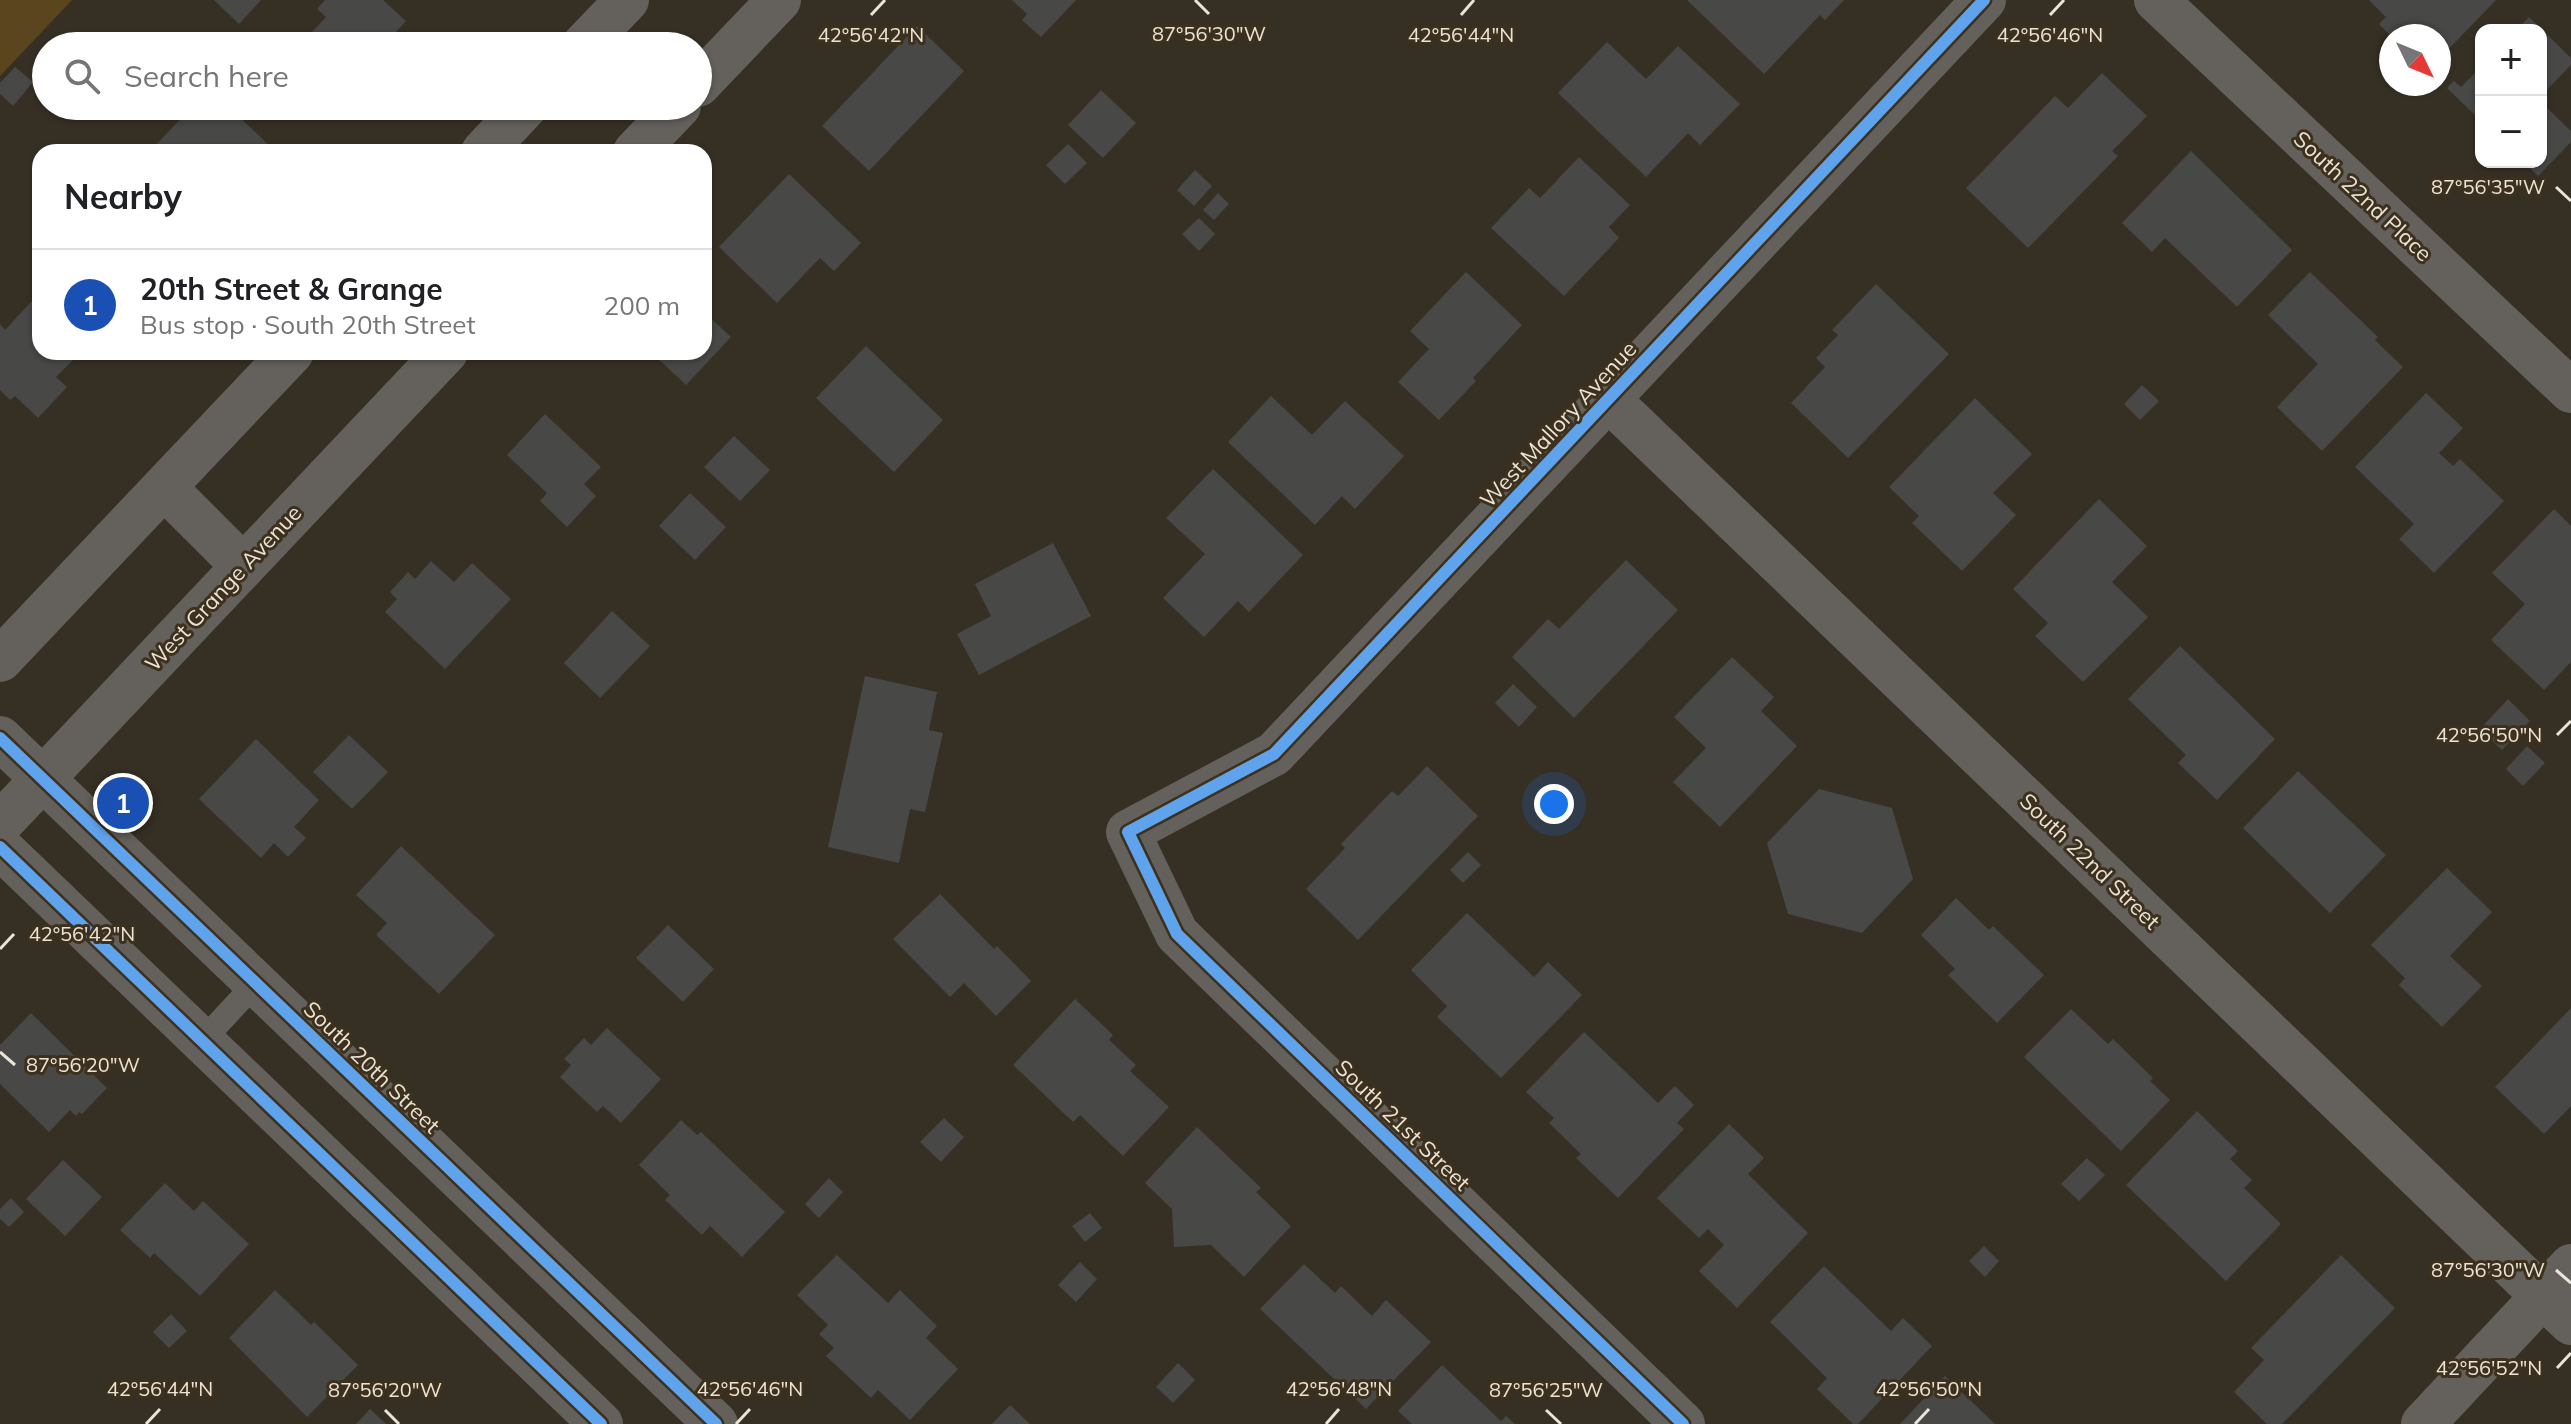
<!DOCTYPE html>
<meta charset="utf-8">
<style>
:root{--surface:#fff;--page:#f6f6f6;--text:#202124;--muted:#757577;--line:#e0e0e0;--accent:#0f766e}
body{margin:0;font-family:Mulish,sans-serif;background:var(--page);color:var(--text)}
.controls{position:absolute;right:24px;top:24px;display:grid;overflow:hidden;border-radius:16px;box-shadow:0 2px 6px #0004}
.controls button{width:72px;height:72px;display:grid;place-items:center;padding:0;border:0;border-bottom:2px solid var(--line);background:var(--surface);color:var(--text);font:40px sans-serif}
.compass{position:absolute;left:2379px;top:24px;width:72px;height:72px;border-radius:50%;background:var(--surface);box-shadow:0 2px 6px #0004;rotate:133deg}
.you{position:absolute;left:1554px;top:804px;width:28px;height:28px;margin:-20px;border:6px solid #fff;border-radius:50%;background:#1a73e8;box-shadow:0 0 0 12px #1a73e833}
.badge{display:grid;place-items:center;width:52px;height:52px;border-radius:50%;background:var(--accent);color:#fff;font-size:26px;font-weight:700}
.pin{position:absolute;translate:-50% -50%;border:4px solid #fff;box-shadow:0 2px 8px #0006}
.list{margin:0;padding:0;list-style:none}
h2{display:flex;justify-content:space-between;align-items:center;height:104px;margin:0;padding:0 32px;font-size:34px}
h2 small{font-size:26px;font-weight:400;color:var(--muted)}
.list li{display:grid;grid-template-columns:52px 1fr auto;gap:24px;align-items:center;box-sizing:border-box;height:112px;padding:0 32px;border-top:2px solid var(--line)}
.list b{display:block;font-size:30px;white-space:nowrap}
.list p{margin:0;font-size:26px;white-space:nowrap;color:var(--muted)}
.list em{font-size:26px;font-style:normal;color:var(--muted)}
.icon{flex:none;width:44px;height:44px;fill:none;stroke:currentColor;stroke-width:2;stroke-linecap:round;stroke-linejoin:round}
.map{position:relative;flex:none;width:2571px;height:1424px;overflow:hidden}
.search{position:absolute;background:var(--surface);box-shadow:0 2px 6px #0004;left:32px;top:32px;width:680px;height:88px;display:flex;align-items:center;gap:20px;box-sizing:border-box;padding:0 28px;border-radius:44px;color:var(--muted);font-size:30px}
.panel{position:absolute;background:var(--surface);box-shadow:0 2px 6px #0004;left:32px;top:144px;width:680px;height:216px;border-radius:24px}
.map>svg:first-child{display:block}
</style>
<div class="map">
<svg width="2571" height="1424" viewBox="0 0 2571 1424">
<rect width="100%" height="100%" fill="#362f24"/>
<path fill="#5b451e" d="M0,0H72L0,76Z"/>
<path fill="#484846" d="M214,0H261L239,24Z
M325,0H383L406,21L386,43L390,46H314L310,42L316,35L312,32L326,17L317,9Z
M1012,0H1076L1041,37L1022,20L1027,14Z
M1687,0H1844L1825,20L1820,15L1764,74Z
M2369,0H2496L2439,59V36H2391L2379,24L2386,17Z
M2529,17L2571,58V65L2541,96V30H2516Z
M917,26L964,71L869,171L822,126Z
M1607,42L1646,79L1678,46L1740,104L1700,145L1688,133L1646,177L1558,93Z
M15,67L33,82L13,106L0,94V83Z
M2481,67V121L2447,88L2454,81L2461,87Z
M2102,73L2147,116L2112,151L2118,156L2028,248L1966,188L2055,96L2068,108Z
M1101,90L1136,123L1103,158L1068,125Z
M2541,102L2571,131V142L2538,176L2524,162H2541Z
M193,106H228L273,149L270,152H149Z
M1068,144L1087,163L1065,184L1046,165Z
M2191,151L2292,250L2237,307L2165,238L2152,252L2122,223Z
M1579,157L1630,205L1609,227L1619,238L1564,296L1491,228L1529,188L1540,198Z
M1195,170L1212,186L1194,206L1177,190Z
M789,174L861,243L834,271L820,258L777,303L719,247Z
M1218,193L1229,204L1214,220L1203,210Z
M1199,218L1215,234L1199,251L1182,234Z
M1466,272L1522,325L1473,378L1476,381L1439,420L1398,382L1429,349L1410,331Z
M2310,272L2378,337L2375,340L2403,367L2322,451L2277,407L2318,364L2268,315Z
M1876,284L1949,354L1848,458L1791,403L1825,367L1816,358L1838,335L1832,330Z
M40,292V352H73L77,356L56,377L67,387L38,418L15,396L10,400L0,390V324L5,330Z
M704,312L731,337L686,385L651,352H704Z
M866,346L943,420L894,472L816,398Z
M2142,385L2159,401L2140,420L2124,404Z
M2426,393L2463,428L2439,453L2453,466L2460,459L2504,501L2434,573L2399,539L2414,524L2355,467Z
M1271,396L1312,435L1345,401L1404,456L1355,509L1342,496L1315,525L1228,442Z
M1975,398L2032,454L1993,493L2016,515L1962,571L1912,523L1919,516L1889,487Z
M545,414L601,467L584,484L596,496L567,527L540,501L547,493L507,455Z
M734,436L770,470L740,501L704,467Z
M1213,469L1303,555L1249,612L1238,601L1204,637L1163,598L1205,554L1166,518Z
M690,493L726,527L695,560L659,526Z
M2099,499L2147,546L2112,582L2148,617L2083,682L2035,636L2048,623L2013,589Z
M2554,509L2571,526V662L2544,690L2491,640L2525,604L2492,573Z
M1053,543L1091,616L979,675L957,634L991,616L975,584Z
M1626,560L1678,610L1574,718L1512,657L1548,619L1559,629Z
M431,561L454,582L472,563L511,599L445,669L385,612L397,599L390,592L408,572L415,579Z
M612,611L650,646L600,698L564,663Z
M2180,646L2275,739L2217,800L2178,763L2186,755L2128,699Z
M1732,657L1774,697L1761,711L1797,746L1720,827L1673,782L1706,748L1674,717Z
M865,676L937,692L929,730L943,733L925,812L910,809L899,863L828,847Z
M1513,684L1537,707L1519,727L1495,703Z
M2508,699L2530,721L2502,750L2480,729Z
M349,735L388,772L352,809L313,772Z
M256,739L319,800L294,827L306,838L288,857L274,843L261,858L199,799Z
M2527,746L2545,763L2523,786L2506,769Z
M1427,766L1478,816L1358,940L1306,889L1345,848L1341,844L1392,791L1398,796Z
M2298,771L2386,855L2330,913L2243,828Z
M1819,789L1892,808L1913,879L1862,933L1788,914L1767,843Z
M401,846L495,935L439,994L376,935L387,923L356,895Z
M1468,852L1481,865L1463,883L1450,870Z
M2447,868L2492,912L2450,956L2482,986L2442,1027L2399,985L2405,978L2371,945Z
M940,894L994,949L997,946L1031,981L996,1016L964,983L950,997L893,939Z
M1956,898L1989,930L1993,926L2044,975L1997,1023L1948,975L1955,969L1921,935Z
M1467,913L1534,977L1548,962L1582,995L1501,1078L1437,1017L1447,1006L1411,970Z
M668,925L714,969L683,1002L636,958Z
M1075,999L1113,1035L1109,1040L1136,1065L1130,1071L1169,1107L1123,1156L1080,1115L1073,1122L1013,1065Z
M2571,1008V1106L2544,1134L2495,1087Z
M2071,1009L2108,1044L2113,1039L2153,1078L2150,1081L2170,1100L2121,1151L2024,1057Z
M31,1013L107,1088L82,1114L79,1112L76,1116L70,1110L49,1132L0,1084V1045Z
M607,1028L661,1079L621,1123L603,1106L597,1112L560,1077L571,1065L564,1059L584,1038L591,1045Z
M1584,1032L1658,1103L1675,1086L1694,1105L1677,1123L1684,1129L1618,1198L1576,1158L1581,1154L1549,1123L1554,1118L1526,1092Z
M2197,1111L2238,1151L2230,1159L2252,1180L2244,1188L2281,1224L2226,1281L2126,1185Z
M944,1118L964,1137L941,1162L920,1142Z
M681,1120L697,1135L701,1132L785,1212L742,1257L710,1226L702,1235L665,1200L670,1195L639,1165Z
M1729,1124L1764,1158L1748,1174L1808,1233L1737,1308L1699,1271L1724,1245L1708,1229L1699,1238L1657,1198Z
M1197,1127L1261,1188L1256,1192L1291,1226L1244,1277L1211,1245L1174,1247L1172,1209L1145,1183Z
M2087,1158L2105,1175L2079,1201L2061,1184Z
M63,1160L102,1197L65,1236L26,1199Z
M829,1178L843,1192L819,1218L805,1204Z
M165,1183L194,1211L203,1201L249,1244L200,1296L154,1253L150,1258L120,1230Z
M11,1198L24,1212L9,1227L0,1219V1209Z
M1090,1213L1102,1228L1085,1242L1072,1226Z
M1984,1246L1999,1261L1985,1277L1969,1261Z
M837,1255L888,1303L900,1290L937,1326L926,1338L958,1369L910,1420L878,1390L871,1398L826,1356L834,1348L819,1334L828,1325L797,1295Z
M2341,1255L2395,1308L2282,1424H2267L2234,1392L2264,1360L2251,1348Z
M1080,1262L1097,1279L1076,1302L1058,1285Z
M1304,1264L1335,1293L1341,1286L1372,1316L1386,1300L1431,1342L1366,1409L1260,1309Z
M1824,1266L1891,1331L1903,1318L1932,1346L1858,1424H1853L1817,1389L1827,1378L1770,1322Z
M275,1290L311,1325L314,1322L358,1365L307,1417L229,1338Z
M171,1314L187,1331L169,1348L153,1332Z
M1178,1363L1195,1380L1173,1403L1156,1387Z
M1442,1365L1501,1421L1506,1416L1515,1424H1412L1398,1411Z
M1945,1376L1995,1424H1900Z
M1010,1405L1030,1424H992Z
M370,1409L386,1424H356Z"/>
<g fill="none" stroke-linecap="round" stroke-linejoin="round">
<path stroke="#64615c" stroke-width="24" d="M202,1041L256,983"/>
<path stroke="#64615c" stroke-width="44" d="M2156,0L2571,391
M1609,400L2571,1323
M1683,1424L1177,934L1128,832L1274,754L1984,0
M2423,1424L2571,1266"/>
<path stroke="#64615c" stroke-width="44" d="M583,46L627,0
M698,85L779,0
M483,152L526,106
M635,152L679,106
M164,487L243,566
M0,660L292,352
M0,738L716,1424
M0,824L446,352
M0,847L601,1424"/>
<defs>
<path id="cycleway" d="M0,738L716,1424
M0,847L601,1424
M1683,1424L1177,934L1128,832L1274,754L1984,0"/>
</defs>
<use href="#cycleway" stroke="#3d311d" stroke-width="17"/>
<use href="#cycleway" stroke="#60a3ed" stroke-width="12"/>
</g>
<path fill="none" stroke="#eae3d7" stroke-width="3" d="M1195,0L1209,14M871,15L885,0M1461,15L1474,0M2050,15L2064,0M2556,187L2571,201M2557,735L2571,721M0,949L14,934M0,1052L15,1065M2556,1270L2571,1283M2557,1368L2571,1353M385,1410L399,1424M1546,1410L1561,1424M146,1424L160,1409M736,1424L750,1409M1326,1424L1339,1409M1915,1424L1929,1409"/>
<g text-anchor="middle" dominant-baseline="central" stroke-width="6" stroke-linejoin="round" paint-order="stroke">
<g font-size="22" fill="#eae3d7" stroke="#3d311d">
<text transform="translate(2363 196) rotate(43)">South 22nd Place</text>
<text transform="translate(1558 424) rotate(-47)">West Mallory Avenue</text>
<text transform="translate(223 588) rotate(-47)">West Grange Avenue</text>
<text transform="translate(2090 861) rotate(44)">South 22nd Street</text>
<text transform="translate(372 1067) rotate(44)">South 20th Street</text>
<text transform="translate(1403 1125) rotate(44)">South 21st Street</text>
</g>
</g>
<g font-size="20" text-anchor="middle" fill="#eae3d7" stroke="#3d311d" stroke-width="6" stroke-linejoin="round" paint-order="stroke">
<text x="1209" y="41">87°56'30"W</text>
<text x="871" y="42">42°56'42"N</text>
<text x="1461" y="42">42°56'44"N</text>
<text x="2050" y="42">42°56'46"N</text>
<text x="2488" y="194">87°56'35"W</text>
<text x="2489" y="742">42°56'50"N</text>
<text x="82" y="941">42°56'42"N</text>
<text x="83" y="1072">87°56'20"W</text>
<text x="2488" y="1277">87°56'30"W</text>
<text x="2489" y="1375">42°56'52"N</text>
<text x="160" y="1396">42°56'44"N</text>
<text x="750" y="1396">42°56'46"N</text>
<text x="1339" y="1396">42°56'48"N</text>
<text x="1929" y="1396">42°56'50"N</text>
<text x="385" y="1397">87°56'20"W</text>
<text x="1546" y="1397">87°56'25"W</text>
</g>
</svg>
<div class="controls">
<button>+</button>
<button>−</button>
</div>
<svg class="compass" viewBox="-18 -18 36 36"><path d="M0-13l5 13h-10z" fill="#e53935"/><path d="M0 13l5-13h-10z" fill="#757577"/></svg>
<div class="you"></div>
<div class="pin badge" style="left:123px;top:803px;background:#1a4fb4">1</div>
<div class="search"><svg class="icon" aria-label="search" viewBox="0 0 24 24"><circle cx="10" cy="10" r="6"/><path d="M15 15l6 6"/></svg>Search here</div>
<section class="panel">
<h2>Nearby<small></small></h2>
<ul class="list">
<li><span class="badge" style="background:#1a4fb4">1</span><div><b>20th Street &amp; Grange</b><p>Bus stop · South 20th Street</p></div><em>200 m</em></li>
</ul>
</section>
</div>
